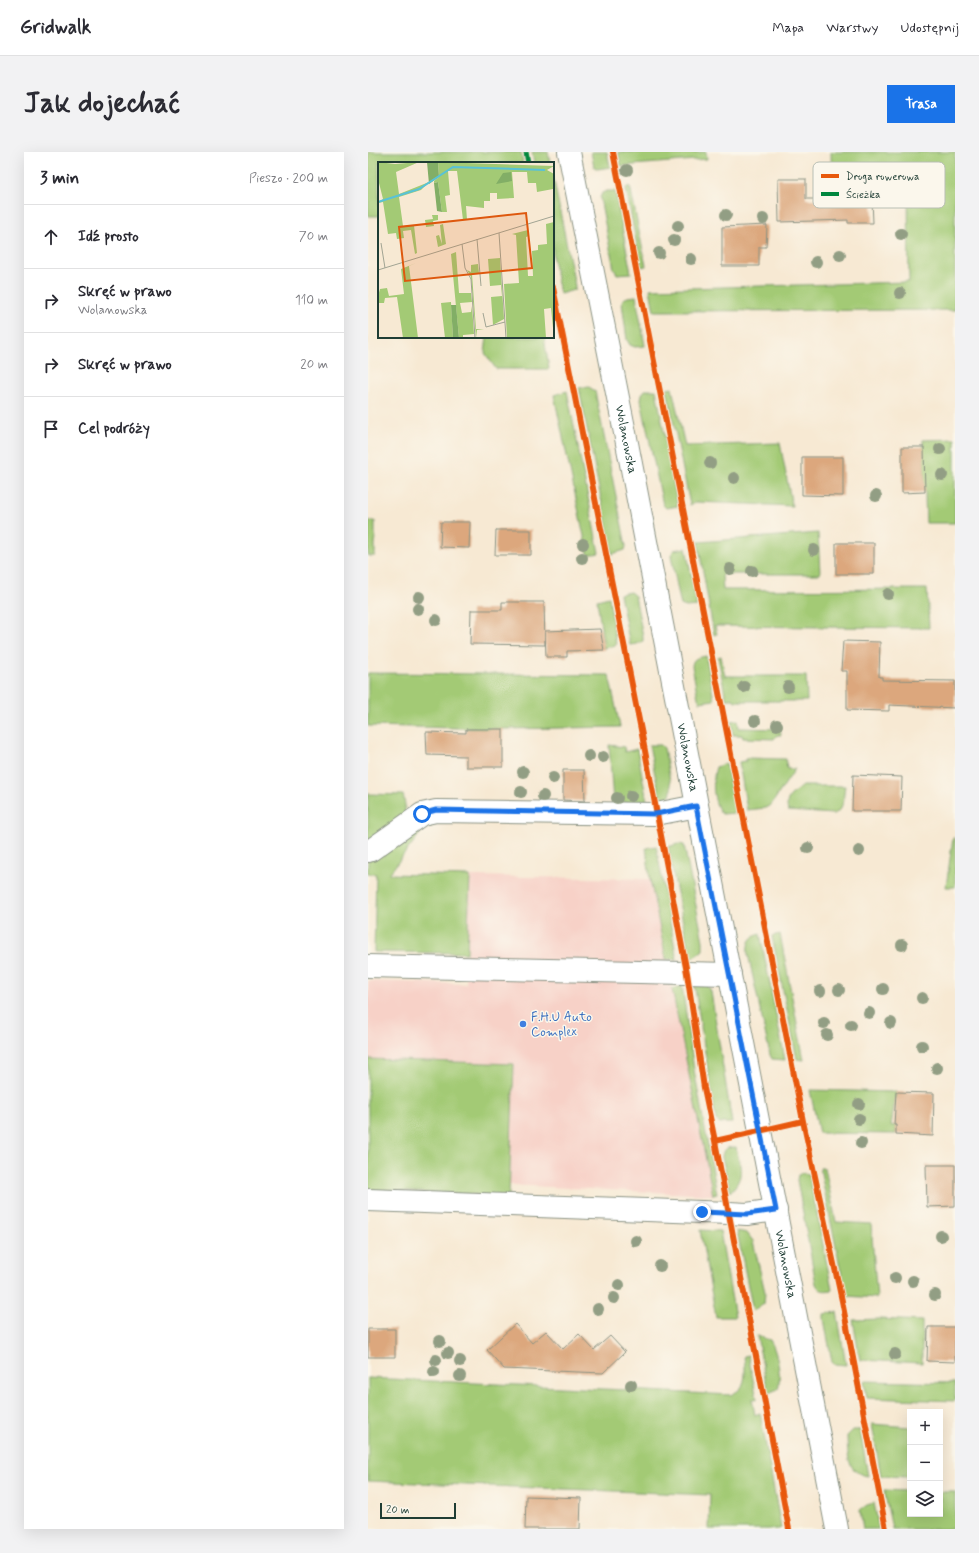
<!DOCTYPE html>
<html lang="pl">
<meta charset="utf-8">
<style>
:root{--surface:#fff;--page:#f2f2f3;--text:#2b2b33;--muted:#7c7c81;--line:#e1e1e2;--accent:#1a73e8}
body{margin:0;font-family:Mynerve,sans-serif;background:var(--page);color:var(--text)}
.controls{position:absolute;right:12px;bottom:12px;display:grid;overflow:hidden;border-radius:0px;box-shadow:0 4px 16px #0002}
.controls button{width:36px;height:36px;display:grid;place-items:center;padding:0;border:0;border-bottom:1px solid var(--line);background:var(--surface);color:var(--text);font:20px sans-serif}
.scale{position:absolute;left:12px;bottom:10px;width:76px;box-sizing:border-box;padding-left:4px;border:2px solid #1f3d34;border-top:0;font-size:11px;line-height:14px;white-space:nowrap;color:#1f3d34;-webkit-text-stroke:3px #fbf7ec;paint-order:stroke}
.stop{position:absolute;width:12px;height:12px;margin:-9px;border:3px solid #1a73e8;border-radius:50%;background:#fff}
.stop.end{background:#1a73e8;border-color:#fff;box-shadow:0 1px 4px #0008}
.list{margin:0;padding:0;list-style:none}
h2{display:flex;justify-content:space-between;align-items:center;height:52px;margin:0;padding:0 16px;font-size:17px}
h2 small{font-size:13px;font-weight:400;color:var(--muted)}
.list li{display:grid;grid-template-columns:26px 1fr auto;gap:12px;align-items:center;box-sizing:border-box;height:64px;padding:0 16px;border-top:1px solid var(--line)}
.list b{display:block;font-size:15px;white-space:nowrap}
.list p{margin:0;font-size:13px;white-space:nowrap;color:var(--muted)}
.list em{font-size:13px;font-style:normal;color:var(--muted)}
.icon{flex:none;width:22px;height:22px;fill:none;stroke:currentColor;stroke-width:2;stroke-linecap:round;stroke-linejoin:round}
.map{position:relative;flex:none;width:587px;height:1377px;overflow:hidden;border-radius:0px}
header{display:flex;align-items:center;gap:24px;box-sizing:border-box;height:56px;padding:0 20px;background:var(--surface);border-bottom:1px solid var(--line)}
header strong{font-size:19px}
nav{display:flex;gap:22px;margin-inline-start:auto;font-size:14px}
.intro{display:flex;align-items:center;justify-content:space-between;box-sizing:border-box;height:96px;padding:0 24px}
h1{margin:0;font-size:28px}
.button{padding:10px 18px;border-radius:0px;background:var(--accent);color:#fff;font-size:14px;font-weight:700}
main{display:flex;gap:24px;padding:0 24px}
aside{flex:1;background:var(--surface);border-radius:0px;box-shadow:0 4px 16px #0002}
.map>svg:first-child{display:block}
</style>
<header>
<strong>Gridwalk</strong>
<nav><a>Mapa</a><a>Warstwy</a><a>Udostępnij</a></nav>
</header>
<div class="intro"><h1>Jak dojechać</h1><a class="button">Trasa</a></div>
<main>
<aside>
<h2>3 min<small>Pieszo · 200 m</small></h2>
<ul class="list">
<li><svg class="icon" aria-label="ahead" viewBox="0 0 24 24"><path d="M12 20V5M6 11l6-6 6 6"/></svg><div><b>Idź prosto</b></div><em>70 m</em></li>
<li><svg class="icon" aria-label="right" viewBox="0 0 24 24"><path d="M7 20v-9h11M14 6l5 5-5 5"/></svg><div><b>Skręć w prawo</b><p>Wolanowska</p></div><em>110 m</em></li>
<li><svg class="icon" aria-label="right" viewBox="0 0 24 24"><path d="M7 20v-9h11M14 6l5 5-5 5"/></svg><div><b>Skręć w prawo</b></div><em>20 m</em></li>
<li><svg class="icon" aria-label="arrive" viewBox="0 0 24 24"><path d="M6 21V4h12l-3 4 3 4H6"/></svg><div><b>Cel podróży</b></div></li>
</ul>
</aside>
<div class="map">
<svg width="587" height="1377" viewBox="0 0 587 1377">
<rect width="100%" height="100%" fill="#fbf7ec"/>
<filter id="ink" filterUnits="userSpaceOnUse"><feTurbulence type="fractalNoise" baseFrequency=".025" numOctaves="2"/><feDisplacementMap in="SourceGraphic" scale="8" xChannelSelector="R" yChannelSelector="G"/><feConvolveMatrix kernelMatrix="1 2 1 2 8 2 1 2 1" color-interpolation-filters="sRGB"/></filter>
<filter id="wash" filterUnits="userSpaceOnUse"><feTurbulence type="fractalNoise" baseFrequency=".012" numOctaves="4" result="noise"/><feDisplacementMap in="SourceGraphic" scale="16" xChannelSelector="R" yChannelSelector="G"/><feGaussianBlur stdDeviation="0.9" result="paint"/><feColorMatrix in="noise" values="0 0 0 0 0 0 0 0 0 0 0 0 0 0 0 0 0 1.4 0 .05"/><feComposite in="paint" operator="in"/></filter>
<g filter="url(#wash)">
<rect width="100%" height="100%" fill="#f7e9d3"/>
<path fill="#f7d1c7" d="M102,724L282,727L345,1043L141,1033L146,912L0,907V829L98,832Z"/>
<path fill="#a3ca75" stroke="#618454" d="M0,0H153L155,11H11V64H0Z
M164,0H180L182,11H166Z
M223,0H239L242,15L230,17L226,15Z
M250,0H338L339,7L253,14Z
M463,0H587V158L286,159L282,137L541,130L540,40L464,41Z
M185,24L207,134L206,138L192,142L185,106Z
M262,34L278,114L273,115L258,36Z
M239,39H247L263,121L249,122L246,117L232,46L234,41Z
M268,144L277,194L267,195L262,193L259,188L254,151L255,147L260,145Z
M119,185H176L181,217H128L117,201Z
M221,235L227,239L258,394L257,398L244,402L211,236Z
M304,236L317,294L412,291L424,354L328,350L322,353L299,237Z
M277,238H288L310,354L298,356L295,353L273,248L274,242Z
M199,239L231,401L220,403L186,243Z
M587,287V371H558L555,288Z
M0,369H7V404H0Z
M450,381L452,422H354L355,438L559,437L561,476L347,474L349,482L346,483L330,390Z
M318,396L329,454L318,455L313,453L312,449L303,403L306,398Z
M262,440L267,444L275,484V489L269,492L262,493L252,442Z
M241,445L248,493L236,496L229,448Z
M338,504L346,548L332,550L330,546L324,514C325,505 330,506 338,504Z
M353,504L357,524H438L439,549H367L366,547H358L350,505Z
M0,521L241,523L252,575L135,577L0,574Z
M370,568L371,576L412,577L413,583H409L406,587L375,586L374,583H365L363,569Z
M241,593L256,595L257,600L269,597L279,649L268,651L245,650Z
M281,593H293L296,596L303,634V640L300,646L292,647Z
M378,606L418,607L419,617H427L403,653L397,656L379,658L371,610L378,609Z
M358,611L368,661L354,662C344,651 344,628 348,615Z
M434,634H477C475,644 477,659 465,662L420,659C416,645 425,642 434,634Z
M0,642L35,643C37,650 39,660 34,667C29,673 8,684 0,690Z
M50,674L57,675L21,722L102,724L99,801L6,800L8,722H0V705Z
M585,686H587V735H578Z
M310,692L316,693L335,789V798L329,803L322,806L300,695Z
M288,694L309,807H298L282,727L278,696Z
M392,782L417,908L404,907L402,903L380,802C379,791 381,785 392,782Z
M412,782L436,908L429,907L404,784Z
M335,830L340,833L343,840L364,971H352L348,968L326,831Z
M314,834L326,918L349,1042L345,1043L304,837Z
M0,907L146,912L141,1044L0,1038Z
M442,938L528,940L523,974L528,973V982L451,981Z
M368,995C372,1015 378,1024 362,1040L354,1005L355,1000L359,996Z
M452,1016H457L468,1070L503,1072L509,1146L478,1144Z
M434,1021L441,1022L464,1138C456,1139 452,1140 448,1132L429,1028L430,1023Z
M332,1078L352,1079L367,1165H348Z
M369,1079L379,1081L385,1089L397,1140L396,1152L385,1159Z
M469,1160L478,1213L466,1212L464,1210L456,1167V1162Z
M511,1167L554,1169V1211L492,1208L485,1168Z
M389,1184L402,1188C409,1199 414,1224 410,1237L400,1241Z
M380,1203L389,1247H384L387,1263L392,1261L413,1376L410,1377H341L342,1343L0,1329V1226L364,1243C366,1241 370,1239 372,1237C379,1230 377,1213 376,1204Z
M496,1229L587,1231V1249L499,1246Z
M504,1272L542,1275V1325L513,1324Z
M485,1278H492L500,1324C478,1321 480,1302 479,1284Z
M516,1338L542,1339V1362H572V1340H587V1377H524Z
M506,1351L511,1377H495L492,1358L499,1353Z"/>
<g id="blocks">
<path fill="#dca77d" d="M410,27H438V47H504L505,71H480V68L411,70Z
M399,73L398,95H391V114H354V75Z
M534,295H556L557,340L534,341Z
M434,305H475V344L434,343Z
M73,370H102L101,396L72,395Z
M128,378H163V403H127Z
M468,391H506V422H468Z
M134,450H176L177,493L102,492L103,458H134Z
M232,477L236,498L199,499V505H178L177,479Z
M475,489L512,490L511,525H514V528L587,529V556L521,553V559L479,558V519H473Z
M98,577H135V615H98V604L59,603L58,580L98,581Z
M195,618H216L217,649L195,648Z
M485,623L534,625L533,659H484Z
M528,940L566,941L565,984L528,982V973H526Z
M558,1013H587V1054L559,1055Z
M147,1172L164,1191L178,1179L195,1197L211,1182L226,1198L242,1184L257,1200L235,1221L136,1217L119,1198Z
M560,1175H587V1210L559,1209Z
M0,1177H27V1205H0Z
M158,1344L213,1346L212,1377H157Z"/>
</g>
</g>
<g filter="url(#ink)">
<use href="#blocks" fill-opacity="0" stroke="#8b9384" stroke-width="1"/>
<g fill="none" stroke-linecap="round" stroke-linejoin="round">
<defs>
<path id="minor" d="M0,699L3,698L54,662L68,659L288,662L329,654
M0,814L362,822
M0,1048L361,1061L379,1062L408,1058"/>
<g id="major">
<path id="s1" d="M201,0L258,286L469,1377"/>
</g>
</defs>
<use href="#minor" stroke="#8b9384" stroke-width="24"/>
<use href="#major" stroke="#8b9384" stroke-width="24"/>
<use href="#minor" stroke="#fff" stroke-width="22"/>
<use href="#major" stroke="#fff" stroke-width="22"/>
<path stroke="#00873e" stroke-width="5" stroke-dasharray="10 5" stroke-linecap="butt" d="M158,0L160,11"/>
<defs>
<path id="cycleway" d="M245,0L435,969L474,1149L518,1377
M185,135L274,583L319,821L336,936L347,989L421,1377
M347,989L435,969"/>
</defs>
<use href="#cycleway" stroke="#fbf7ec" stroke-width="8"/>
<use href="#cycleway" stroke="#e8590c" stroke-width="6"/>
</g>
<g fill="#929e84">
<circle cx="259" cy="18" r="6"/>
<circle cx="358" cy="63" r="6"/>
<circle cx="395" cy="67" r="6"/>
<circle cx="310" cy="74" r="6"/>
<circle cx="533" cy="82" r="6"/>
<circle cx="306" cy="88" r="6"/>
<circle cx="291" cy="101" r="6"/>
<circle cx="472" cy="103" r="6"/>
<circle cx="323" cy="107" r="6"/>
<circle cx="448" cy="110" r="6"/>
<circle cx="532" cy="141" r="6"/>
<circle cx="572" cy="297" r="6"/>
<circle cx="342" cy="311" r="6"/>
<circle cx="574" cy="323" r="6"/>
<circle cx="366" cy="326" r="6"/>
<circle cx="508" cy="344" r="6"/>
<circle cx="215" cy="392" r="6"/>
<circle cx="446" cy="398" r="6"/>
<circle cx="214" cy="406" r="6"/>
<circle cx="362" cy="417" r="6"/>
<circle cx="384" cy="419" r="6"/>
<circle cx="520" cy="442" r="6"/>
<circle cx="51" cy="445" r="6"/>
<circle cx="50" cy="457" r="6"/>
<circle cx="68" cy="468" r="6"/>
<circle cx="376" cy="535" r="6"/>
<circle cx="420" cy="535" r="6"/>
<circle cx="387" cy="569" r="6"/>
<circle cx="409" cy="573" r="6"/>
<circle cx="221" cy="604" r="6"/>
<circle cx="235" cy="605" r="6"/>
<circle cx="155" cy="620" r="6"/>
<circle cx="185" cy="626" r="6"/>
<circle cx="153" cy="640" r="6"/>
<circle cx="175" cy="644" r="6"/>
<circle cx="263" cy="644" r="6"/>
<circle cx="249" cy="646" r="6"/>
<circle cx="440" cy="696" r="6"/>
<circle cx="491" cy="699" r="6"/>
<circle cx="534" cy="793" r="6"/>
<circle cx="515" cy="837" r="6"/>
<circle cx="471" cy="838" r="6"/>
<circle cx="452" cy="839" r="6"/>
<circle cx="554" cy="846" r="6"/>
<circle cx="501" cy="861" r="6"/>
<circle cx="456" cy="871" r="6"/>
<circle cx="523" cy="871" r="6"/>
<circle cx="483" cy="873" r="6"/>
<circle cx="459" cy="883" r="6"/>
<circle cx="554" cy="894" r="6"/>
<circle cx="569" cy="916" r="6"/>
<circle cx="491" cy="952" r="6"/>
<circle cx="491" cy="967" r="6"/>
<circle cx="493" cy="991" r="6"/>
<circle cx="573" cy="1084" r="6"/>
<circle cx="268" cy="1089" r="6"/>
<circle cx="292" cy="1114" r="6"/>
<circle cx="527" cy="1126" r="6"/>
<circle cx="545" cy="1129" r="6"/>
<circle cx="251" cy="1133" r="6"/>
<circle cx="567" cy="1143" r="6"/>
<circle cx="246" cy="1146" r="6"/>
<circle cx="230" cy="1157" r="6"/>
<circle cx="72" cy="1189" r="6"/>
<circle cx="80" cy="1201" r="6"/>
<circle cx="527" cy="1202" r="6"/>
<circle cx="68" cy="1208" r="6"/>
<circle cx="92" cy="1209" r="6"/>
<circle cx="66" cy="1220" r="6"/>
<circle cx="92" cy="1224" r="6"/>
<circle cx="263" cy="1233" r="6"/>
</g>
</g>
<g fill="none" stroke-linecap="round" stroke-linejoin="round" filter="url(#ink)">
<path stroke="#1a73e8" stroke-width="5" d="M54,662L68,658L288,662L328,654L408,1058L379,1062L334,1060"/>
</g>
<circle fill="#3f7fe0" stroke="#fbf7ec" stroke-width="1.5" cx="155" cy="872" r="4"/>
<g text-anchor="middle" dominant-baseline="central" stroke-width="3" stroke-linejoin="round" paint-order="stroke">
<g font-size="13" fill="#1f3d34" stroke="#fbf7ec">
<text stroke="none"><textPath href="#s1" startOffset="293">Wolanowska</textPath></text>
<text stroke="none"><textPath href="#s1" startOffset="617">Wolanowska</textPath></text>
<text stroke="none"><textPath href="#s1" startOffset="1133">Wolanowska</textPath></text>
</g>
<g font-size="13" fill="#366cbe" stroke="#fbf7ec" text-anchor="start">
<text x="163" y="865">F.H.U Auto<tspan x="163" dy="15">Complex</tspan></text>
</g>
</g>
<g transform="translate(10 10)">
<rect width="176" height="176" fill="#f7e9d3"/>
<path d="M0,0L17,2L41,0L18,10L21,32L51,20L43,28L21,35L25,64L36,63L39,91L37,92L33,68L25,69L26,76L19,77L18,71L10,72L5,40L0,41L5,37L0,17ZM60,0L176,4L169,8L176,12L175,27L159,30L158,21H150L149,10H134L136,36L119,37V31H112V39H106V46L88,44L89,58H85L79,9H70L72,33L67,34L69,50H64L60,20L56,21V19L61,15ZM54,53H60V58L55,59L56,64L48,65L47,58L55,57ZM176,60V176L173,146L166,147L168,176H129L126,122L141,121L138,73L134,72L150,68L151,74L148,75L150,114H155L154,89L160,88V83L169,82L168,62ZM65,62L68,82L60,85L58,74L61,73L64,82L62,63ZM78,90L81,131H93L94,140L82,141L84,151L93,150L94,144L96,172L85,173V176H81L73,92ZM122,96L126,157L115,163L113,135L124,134L123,123L112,124L110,97ZM38,101L31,104L40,176H25L19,135L7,136L6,141H0V134L2,127L9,126L11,134L26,132L23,107ZM100,102L101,111L94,112L98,167H106L99,168L98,176L93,115L89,108L93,110V103ZM73,140L75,176H67L63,141Z" fill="#a3ca75"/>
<path d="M49,0H60L61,15L51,22ZM133,10L134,19L118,22L125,11ZM60,20L64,50L59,49L56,21ZM73,143H78L81,176H75Z" fill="#82ae66"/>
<path fill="none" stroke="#59c2d6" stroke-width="2" d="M0,40L41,27L75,5L167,8"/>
<path fill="none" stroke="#a1a493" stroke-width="1" d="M121,71L128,176M99,77L103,124M3,81L7,106M84,82L87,106L93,117L97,176M0,108L176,54M105,151L108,165L127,160"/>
<path fill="#de580e" fill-opacity="0.15" stroke="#de580e" stroke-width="2" d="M148,51L154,106L27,119L21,65Z"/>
<rect width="176" height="176" fill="none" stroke="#1f3d34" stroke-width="2"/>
</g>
<rect x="445" y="10" width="132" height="46" rx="6" fill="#fbf7ec" stroke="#b9bfb5" stroke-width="1"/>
<rect x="453" y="22" width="18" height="4" fill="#e8590c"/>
<rect x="453" y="40" width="18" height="4" fill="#00873e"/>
<g font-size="11" fill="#1f3d34">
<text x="478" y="28">Droga rowerowa</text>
<text x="478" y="46">Ścieżka</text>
</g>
</svg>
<div class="controls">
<button>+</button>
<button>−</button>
<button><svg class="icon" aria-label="layers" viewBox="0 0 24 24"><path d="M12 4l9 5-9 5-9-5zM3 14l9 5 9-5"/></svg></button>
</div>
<div class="scale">20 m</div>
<div class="stop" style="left:54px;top:662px"></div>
<div class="stop end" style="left:334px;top:1060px"></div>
</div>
</main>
